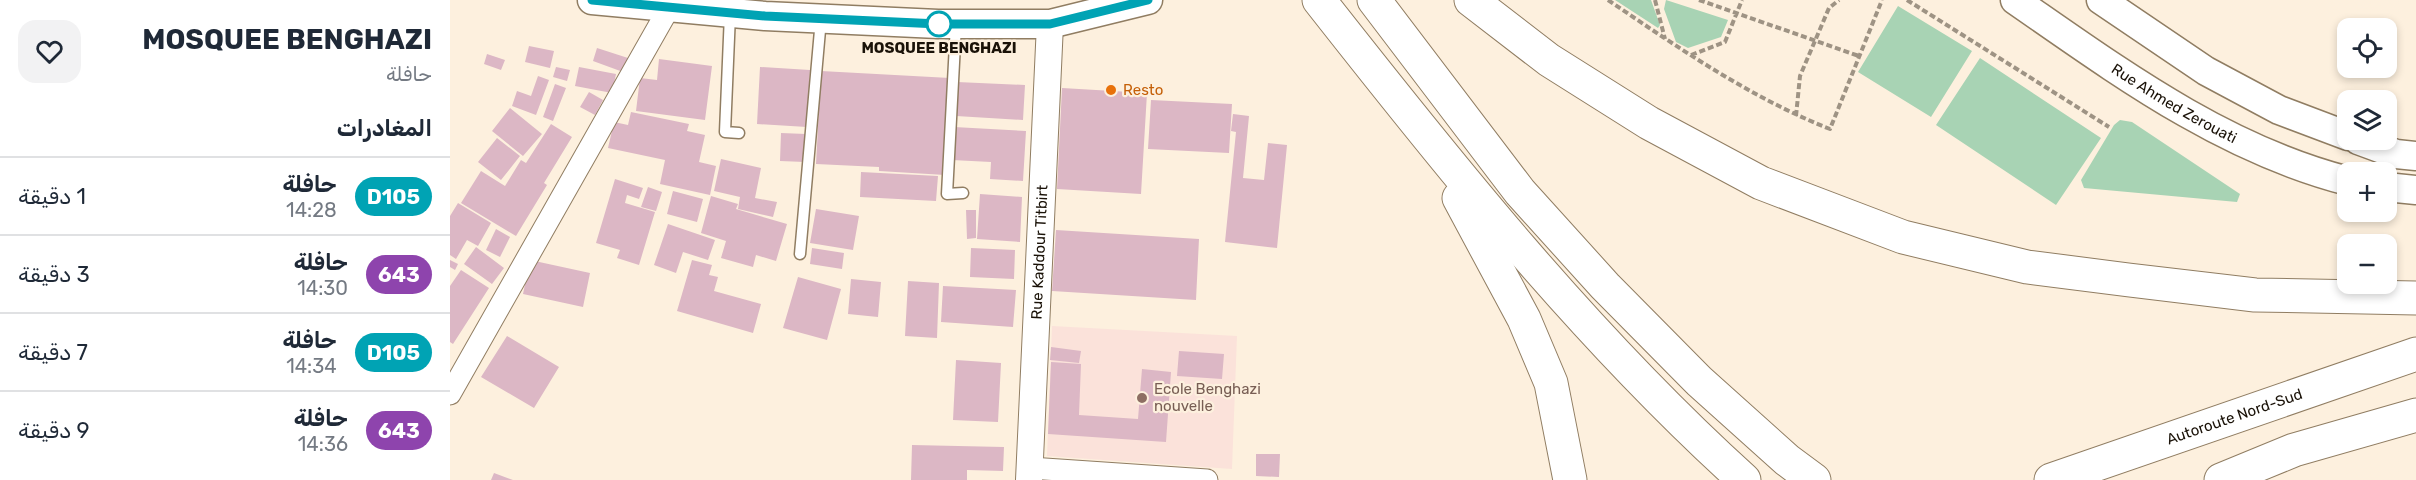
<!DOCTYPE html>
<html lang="ar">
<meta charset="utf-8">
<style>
:root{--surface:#fff;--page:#f2f2f3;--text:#1f2937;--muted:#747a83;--line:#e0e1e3}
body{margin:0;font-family:Rubik,"Noto Naskh Arabic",sans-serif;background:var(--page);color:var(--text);direction:rtl;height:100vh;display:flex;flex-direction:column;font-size:22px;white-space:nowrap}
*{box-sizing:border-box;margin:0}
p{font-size:20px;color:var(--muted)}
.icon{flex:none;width:33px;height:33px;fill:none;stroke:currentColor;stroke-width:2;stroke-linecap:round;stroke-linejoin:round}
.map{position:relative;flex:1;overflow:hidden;direction:ltr}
.drawer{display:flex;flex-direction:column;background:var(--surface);width:450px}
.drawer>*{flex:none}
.badge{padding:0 12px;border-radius:20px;font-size:21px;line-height:39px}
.controls{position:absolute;left:1887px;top:18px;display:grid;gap:12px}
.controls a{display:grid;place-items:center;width:60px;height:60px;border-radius:12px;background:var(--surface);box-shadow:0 3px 9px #0003;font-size:30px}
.map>.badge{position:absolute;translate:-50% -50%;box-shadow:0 0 0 3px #fff}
h2{padding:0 18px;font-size:22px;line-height:54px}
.round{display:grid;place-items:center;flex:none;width:63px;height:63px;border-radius:18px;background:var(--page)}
.headline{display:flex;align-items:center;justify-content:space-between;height:102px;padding:0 18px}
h1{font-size:28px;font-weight:700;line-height:45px}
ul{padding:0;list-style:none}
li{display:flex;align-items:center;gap:18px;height:78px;padding:0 18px;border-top:2px solid var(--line)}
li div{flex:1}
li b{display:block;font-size:22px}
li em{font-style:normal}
li .badge{min-width:66px;font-weight:700;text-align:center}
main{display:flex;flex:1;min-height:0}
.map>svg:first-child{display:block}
.education{fill:#fbe2da}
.green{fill:#a8d3b4}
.building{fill:#dcb7c5}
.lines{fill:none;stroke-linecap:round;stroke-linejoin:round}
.service-casing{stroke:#907d62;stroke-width:13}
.minor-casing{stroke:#907d62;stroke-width:23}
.tertiary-casing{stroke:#907d62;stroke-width:28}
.secondary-casing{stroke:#907d62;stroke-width:31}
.motorway-casing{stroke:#907d62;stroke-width:35}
.path{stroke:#9e9384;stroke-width:4;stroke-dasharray:6 3;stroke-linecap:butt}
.service{stroke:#fff;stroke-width:10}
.minor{stroke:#fff;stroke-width:21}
.tertiary{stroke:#fff;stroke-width:26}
.secondary{stroke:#fff;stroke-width:28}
.motorway{stroke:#fff;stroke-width:33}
.line-casing{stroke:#fff;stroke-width:14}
.line{stroke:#00a3b4;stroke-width:9}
.stop-dot{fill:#fff;stroke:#00a3b4;stroke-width:3}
.food-dot{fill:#e8710a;stroke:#fdf0de;stroke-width:2}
.education-dot{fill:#8d6e63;stroke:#fdf0de;stroke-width:2}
.labels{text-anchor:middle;stroke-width:4.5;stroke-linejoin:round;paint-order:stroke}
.stop-label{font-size:15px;font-weight:bold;fill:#1a1208;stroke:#fdf0de}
.food-label{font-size:15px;fill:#c56008;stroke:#fdf0de;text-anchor:start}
.street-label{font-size:15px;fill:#1a1208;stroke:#fdf0de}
.education-label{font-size:15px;fill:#785e54;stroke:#fdf0de;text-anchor:start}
</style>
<main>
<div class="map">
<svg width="1966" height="480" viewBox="0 0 1966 480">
<rect width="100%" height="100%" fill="#fdf0de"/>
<path class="education" d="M602,326L787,336L782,469L597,456Z"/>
<path class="green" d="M1165,0H1201L1210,25L1208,28Z
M1216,0L1278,20L1271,37L1238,48L1226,42L1214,9Z
M1448,6L1522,51L1481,117L1408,72Z
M1530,58L1651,138L1606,205L1486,125Z
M1670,120L1682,122L1790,194L1787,202L1634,188L1631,180L1664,125Z"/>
<path class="building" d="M79,46L104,51L100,68L75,62Z
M147,48L178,58L173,72L143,61Z
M37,54L55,60L51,70L34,64Z
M209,59L262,66L255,120L186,111L190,78L207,80Z
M106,67L120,70L117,81L103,77Z
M129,67L166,74L162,93L125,86Z
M310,67L360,70L357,127L307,124Z
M371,71L500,78L495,175L429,171V167L366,164Z
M88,76L99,80L86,115L62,106L67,91L81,96Z
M507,82L575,85L573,120L506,116Z
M105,84L116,88L103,121L93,117Z
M612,88L697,93L691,194L607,189Z
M139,92L153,100L145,115L130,107Z
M701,100L782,104L779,153L698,149Z
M60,108L92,134L73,156L42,131Z
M181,112L239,124L237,131L255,135L249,162L266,166L260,195L210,184L215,160L158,148L164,122L178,125Z
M783,114L799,116L793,178L814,180L818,143L837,145L827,248L775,242L786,132L781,131Z
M101,124L122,137L94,183L97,185L66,236L11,203L31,171L55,186L71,160L76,163Z
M504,127L576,131L573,181L540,179L541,162L502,160Z
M331,133L356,134L355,162L330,161Z
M47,138L70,156L51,180L28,162Z
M271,159L311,168L305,198L327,202L323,217L288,209L290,197L264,191Z
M411,172L488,176L486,201L410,197Z
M165,179L193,188L189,199L177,195L175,203L205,212L189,265L167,258L170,250L146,243Z
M198,187L212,192L206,211L191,207Z
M223,191L253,199L247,222L217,214Z
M530,194L572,197L570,242L527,239Z
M261,196L288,204L286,209L337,224L326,261L306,255L303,267L271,258L276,241L251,233Z
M8,203L41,223L28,246L17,240L6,259L0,255V216Z
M366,209L409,216L403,250L360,243Z
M516,210H526V238L517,239Z
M218,224L265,240L258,260L233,252L226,273L204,265Z
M46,229L60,237L50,257L36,250Z
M606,230L749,239L746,300L602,291Z
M26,247L54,268L42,284L14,264Z
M362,248L394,253L392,269L360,264Z
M521,248L565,250L564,279L520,277Z
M0,260L8,264L5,270L0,267Z
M80,260L140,273L133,307L73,294Z
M242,260L262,265L259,275L268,277L264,291L311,304L303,333L227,311Z
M11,270L39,288L3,344L0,342V286Z
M348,277L391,289L377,340L333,328Z
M401,279L431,282L428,317L398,314Z
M458,281L489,283L487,338L455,336Z
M493,286L566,290L563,327L491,322Z
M57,336L109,367L84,408L31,377Z
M601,347L631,351L629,363L600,360Z
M729,351L774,354L772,379L727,376Z
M506,360L551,363L548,422L503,420Z
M601,362L631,364L629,415L688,419L692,369L721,372L716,442L598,434Z
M462,445L554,447L553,471L517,470V480H461Z
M806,454H830L829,477L806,476Z
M44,473L63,480H41Z"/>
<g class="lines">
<g class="service-casing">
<path id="service" d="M280,14L275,132L289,133
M506,25L497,194L513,193
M350,254L371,19"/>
</g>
<g class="minor-casing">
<path id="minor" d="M0,394L219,8
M580,468L757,480"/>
</g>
<g class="tertiary-casing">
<g id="tertiary">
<path id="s1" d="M579,480L600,24"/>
</g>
</g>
<g class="secondary-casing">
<g id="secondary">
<path d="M142,0L315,16L488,24H600L698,0"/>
<path id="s2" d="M1565,0C1669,72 1773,149 1898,181"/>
<path d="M1651,0L1756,71L1829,110L1898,136"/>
<path d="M1908,140L1946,154L1966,156"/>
<path d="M1936,187L1966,190"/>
</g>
</g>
<g class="motorway-casing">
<g id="motorway">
<path d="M869,0C1001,168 1135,336 1294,480"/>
<path d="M924,0L1070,192L1155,286L1249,381L1337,460L1364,480"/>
<path d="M1021,0L1099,60L1199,123L1311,183L1453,237L1577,267L1679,280L1805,295L1966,298"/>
<path d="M1009,198L1074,319L1101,383L1120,480"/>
<path id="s3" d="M1601,480L1966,354"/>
<path d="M1771,480L1844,450L1966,415"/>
</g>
</g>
<path class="path" d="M1158,0C1229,48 1299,97 1380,129L1432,0
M1205,0L1215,39
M1249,0L1409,56
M1457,0L1659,127
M1241,55L1275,42L1292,0
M1346,116L1350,76L1379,8L1389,0"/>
<use href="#service" class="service"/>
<use href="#minor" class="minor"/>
<use href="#tertiary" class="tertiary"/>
<use href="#secondary" class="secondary"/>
<use href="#motorway" class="motorway"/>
</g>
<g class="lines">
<g class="line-casing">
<path id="line" d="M142,0L315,16L489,24H600L698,0"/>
</g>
<use href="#line" class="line"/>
</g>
<circle class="stop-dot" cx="489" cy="24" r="12"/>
<circle class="food-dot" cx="661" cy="90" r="6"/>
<circle class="education-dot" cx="692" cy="398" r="6"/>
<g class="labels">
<g class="stop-label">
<text x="489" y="53">MOSQUEE BENGHAZI</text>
</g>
<g class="food-label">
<text x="673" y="95">Resto</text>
</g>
<g class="street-label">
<text dy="5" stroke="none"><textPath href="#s2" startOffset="190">Rue Ahmed Zerouati</textPath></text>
<text dy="5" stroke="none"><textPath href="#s1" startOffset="228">Rue Kaddour Titbirt</textPath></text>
<text dy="5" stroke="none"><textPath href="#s3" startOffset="194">Autoroute Nord-Sud</textPath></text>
</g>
<g class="education-label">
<text x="704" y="394">Ecole Benghazi<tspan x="704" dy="17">nouvelle</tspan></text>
</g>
</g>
</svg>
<div class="controls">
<a><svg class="icon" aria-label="locate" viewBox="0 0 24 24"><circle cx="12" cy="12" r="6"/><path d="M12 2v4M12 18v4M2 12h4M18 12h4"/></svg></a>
<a><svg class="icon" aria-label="layers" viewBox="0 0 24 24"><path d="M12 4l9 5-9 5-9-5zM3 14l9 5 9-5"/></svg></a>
<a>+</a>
<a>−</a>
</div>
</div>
<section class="drawer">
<div class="headline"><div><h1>MOSQUEE BENGHAZI</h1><p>حافلة</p></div><a class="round"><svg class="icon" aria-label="heart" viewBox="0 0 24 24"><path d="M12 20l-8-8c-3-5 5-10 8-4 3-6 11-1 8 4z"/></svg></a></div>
<h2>المغادرات</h2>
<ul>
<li><span class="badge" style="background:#00a3b4;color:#fff">D105</span><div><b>حافلة</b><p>14:28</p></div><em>1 دقيقة</em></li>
<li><span class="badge" style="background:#8e44ad;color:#fff">643</span><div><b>حافلة</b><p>14:30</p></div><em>3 دقيقة</em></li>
<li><span class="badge" style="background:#00a3b4;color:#fff">D105</span><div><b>حافلة</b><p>14:34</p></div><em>7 دقيقة</em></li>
<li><span class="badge" style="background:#8e44ad;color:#fff">643</span><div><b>حافلة</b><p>14:36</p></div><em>9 دقيقة</em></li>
</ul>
</section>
</main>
